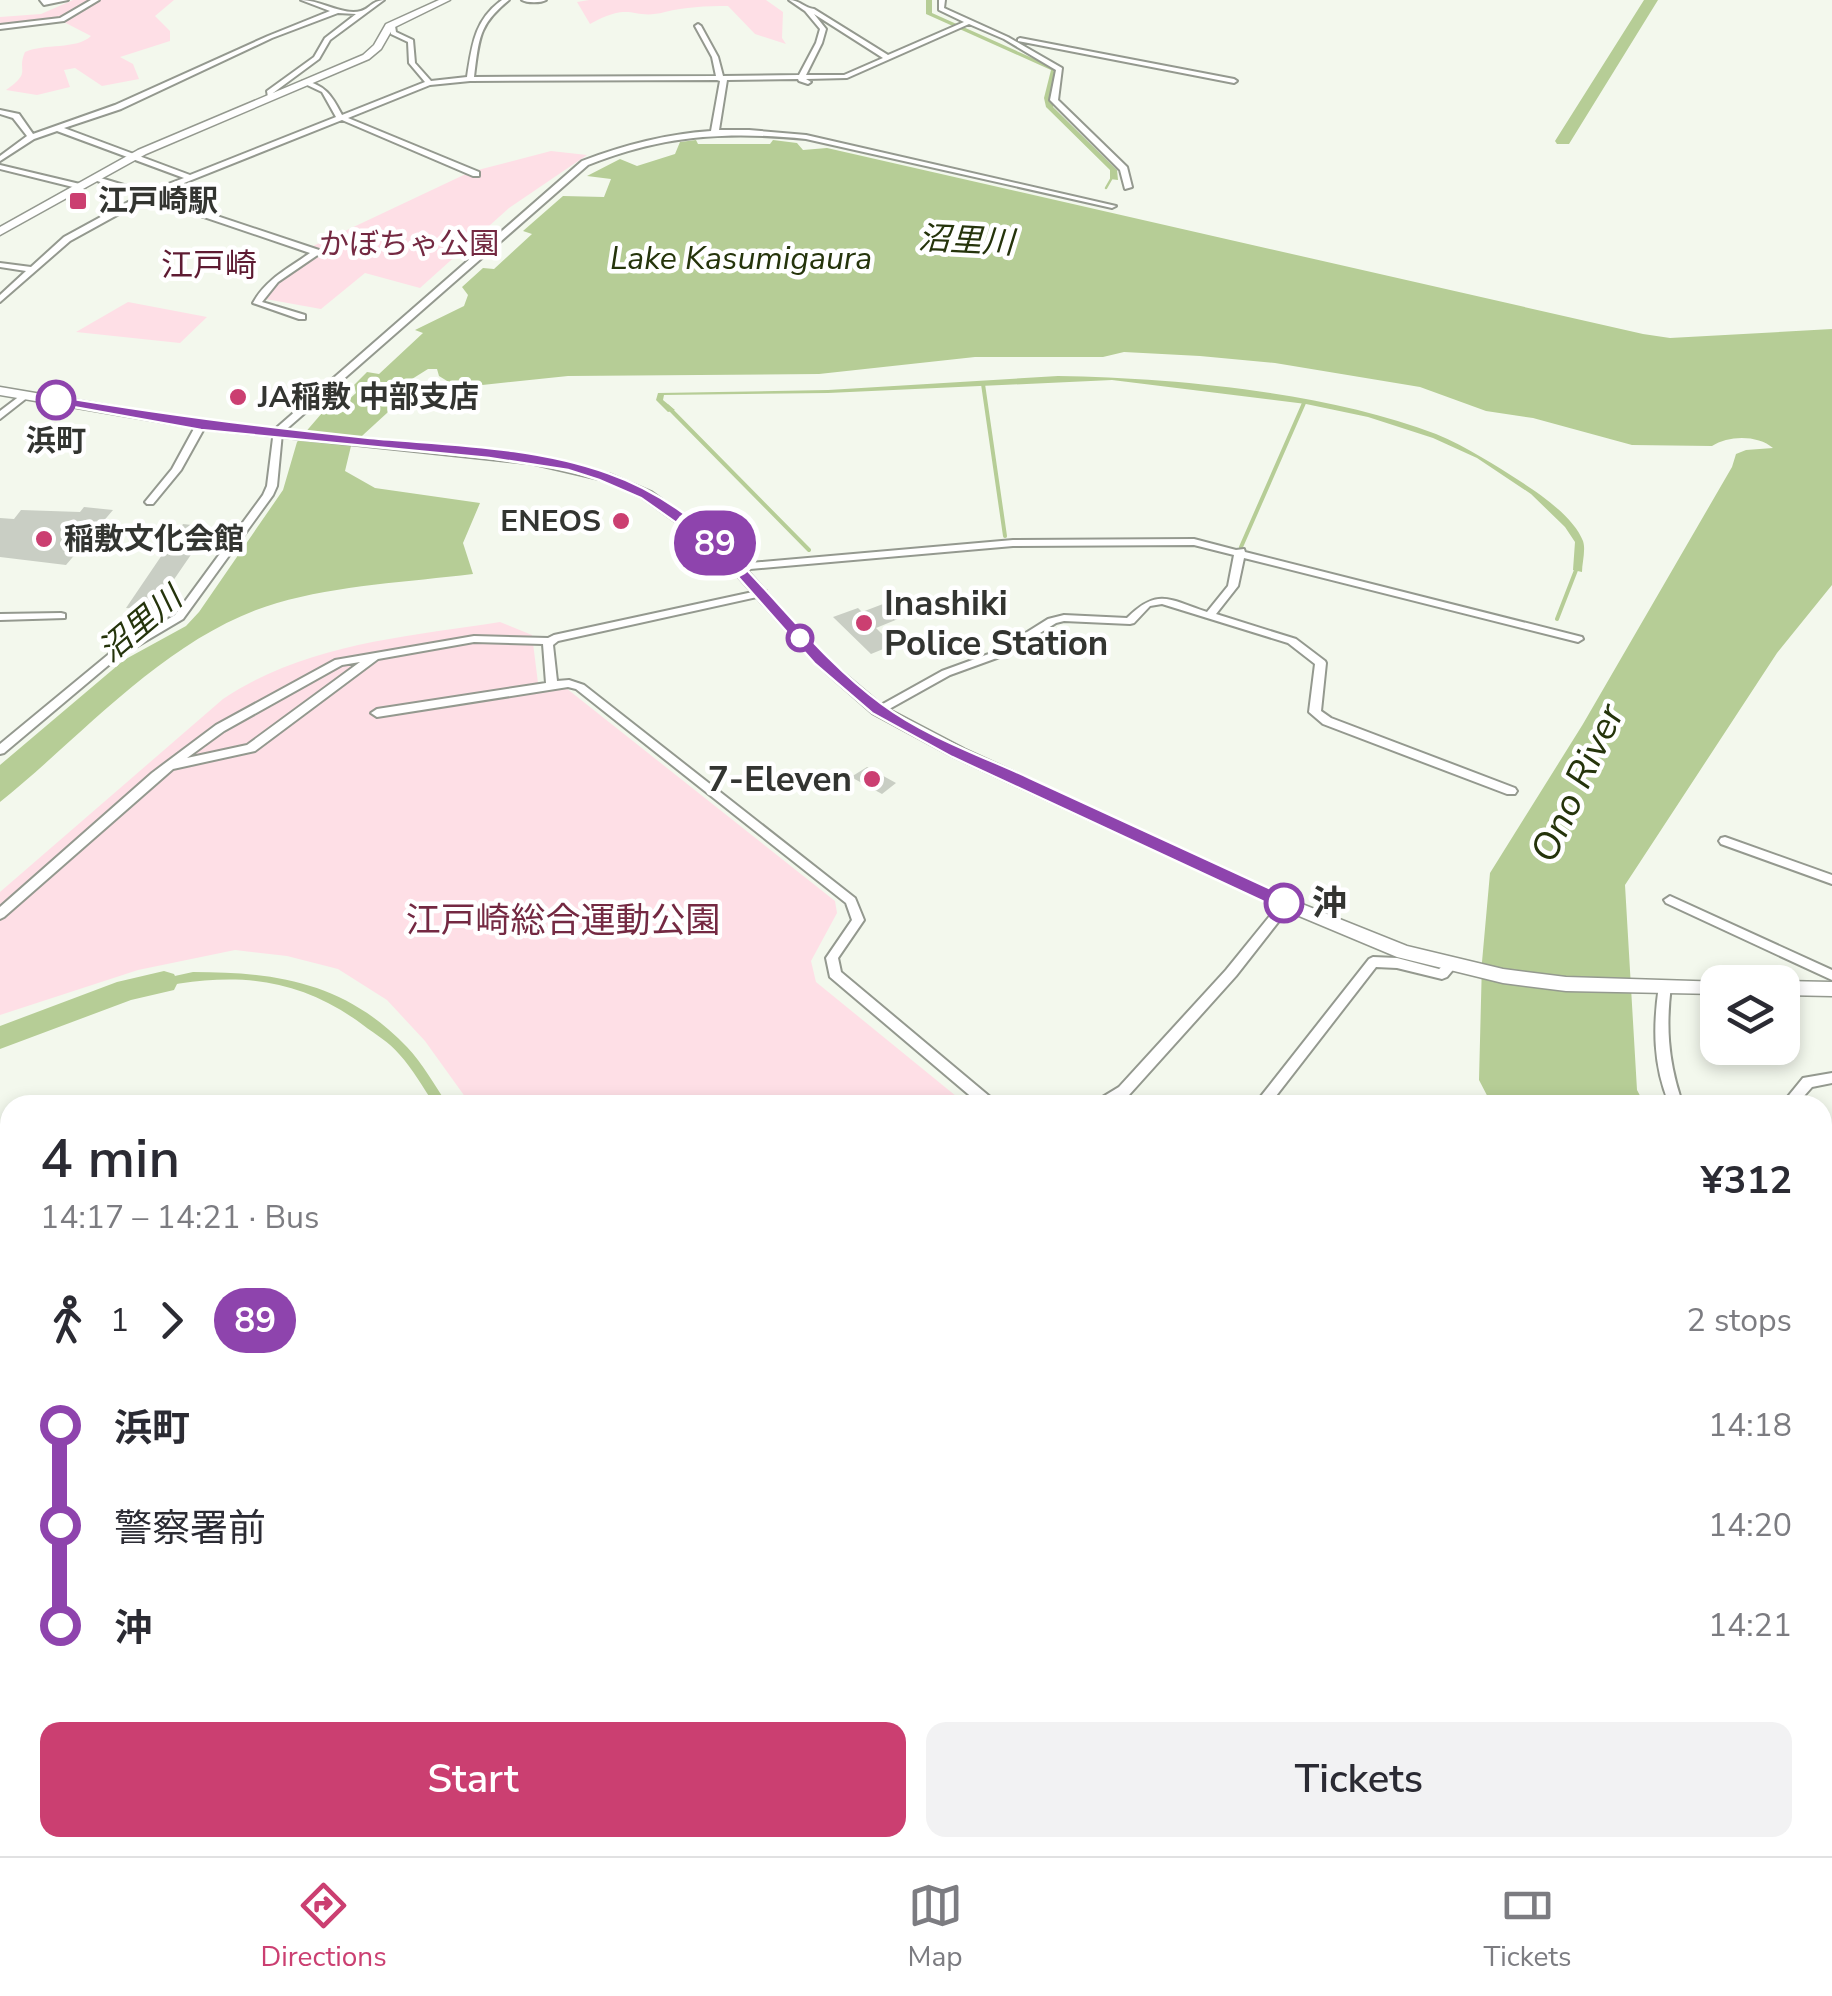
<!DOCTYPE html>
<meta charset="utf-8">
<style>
:root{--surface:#fff;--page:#f2f2f3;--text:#2b2b33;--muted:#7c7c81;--line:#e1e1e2;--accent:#cb3f71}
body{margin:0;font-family:"Nunito Sans","Noto Sans JP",sans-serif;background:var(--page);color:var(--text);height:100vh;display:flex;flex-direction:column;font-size:38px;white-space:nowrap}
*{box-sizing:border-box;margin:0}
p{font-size:32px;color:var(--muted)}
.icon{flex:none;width:55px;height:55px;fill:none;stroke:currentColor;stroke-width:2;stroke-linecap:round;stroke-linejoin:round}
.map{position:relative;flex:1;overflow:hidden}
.details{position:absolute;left:0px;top:1095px;width:1832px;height:762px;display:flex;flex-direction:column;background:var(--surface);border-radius:30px 30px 0 0;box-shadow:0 5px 15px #0003}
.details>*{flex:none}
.badge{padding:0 20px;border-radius:32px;font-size:35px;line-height:65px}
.controls{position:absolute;left:1700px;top:965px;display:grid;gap:20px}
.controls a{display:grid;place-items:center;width:100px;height:100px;border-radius:20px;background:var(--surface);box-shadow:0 5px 15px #0003;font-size:50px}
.map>.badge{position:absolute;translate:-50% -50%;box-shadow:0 0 0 5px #fff}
.legs{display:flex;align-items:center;gap:15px;height:110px;padding:0 40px;font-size:32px}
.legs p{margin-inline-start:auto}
.overview{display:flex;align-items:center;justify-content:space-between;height:170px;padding:0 40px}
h1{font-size:55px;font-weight:600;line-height:75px}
.primary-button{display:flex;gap:20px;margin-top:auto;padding:20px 40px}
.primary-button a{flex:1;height:115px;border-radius:20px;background:var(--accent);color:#fff;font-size:40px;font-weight:600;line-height:115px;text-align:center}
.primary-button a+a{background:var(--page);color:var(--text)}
ul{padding:0 40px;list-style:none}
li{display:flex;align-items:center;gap:35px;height:100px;font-size:38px}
li i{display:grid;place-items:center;width:15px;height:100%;margin:0 12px;background:currentColor}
li i::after{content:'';width:25px;height:25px;margin:-12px;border:8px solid;border-radius:50%;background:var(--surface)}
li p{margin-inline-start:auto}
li:first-child i{background:linear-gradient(#0000 50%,currentColor 0)}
li:last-child i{background:linear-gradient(currentColor 50%,#0000 0)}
.dock{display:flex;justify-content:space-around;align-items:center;height:140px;border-top:2px solid var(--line);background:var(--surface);font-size:28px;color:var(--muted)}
.dock a{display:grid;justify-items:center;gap:5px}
.dock .active{color:var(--accent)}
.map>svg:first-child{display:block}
.green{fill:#fedfe6}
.water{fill:#b6cd96}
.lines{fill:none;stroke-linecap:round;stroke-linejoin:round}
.stream-far1{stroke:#b6cd96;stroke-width:2.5}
.stream{stroke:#b6cd96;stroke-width:4}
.river{fill:#b6cd96;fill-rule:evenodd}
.building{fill:#c9cec4}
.street-casing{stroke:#94998f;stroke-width:4}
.secondary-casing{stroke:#94998f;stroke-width:3}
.street{fill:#fff;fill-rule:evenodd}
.secondary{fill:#fff;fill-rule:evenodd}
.line-1{fill:#8e44ad;stroke:#fff;stroke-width:2.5}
.poi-dot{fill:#cb3f71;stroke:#fff;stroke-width:4}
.stop-1-dot{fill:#fff;stroke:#8e44ad;stroke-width:5}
.labels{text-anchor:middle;stroke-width:9;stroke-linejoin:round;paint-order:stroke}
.far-poi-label{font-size:30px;font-weight:bold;fill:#333531;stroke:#fff;text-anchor:start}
.far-park-label{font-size:30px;fill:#742942;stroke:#fff}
.far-stop-label{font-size:30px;font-weight:bold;fill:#333531;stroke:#fff}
.far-water-label{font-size:32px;font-style:italic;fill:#25340b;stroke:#fff}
.far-quarter-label{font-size:32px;fill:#5e1b32;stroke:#fff}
.poi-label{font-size:35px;font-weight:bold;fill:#333531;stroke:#fff;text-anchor:start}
.stop-label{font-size:35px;font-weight:bold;fill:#333531;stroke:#fff;text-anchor:start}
.park-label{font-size:35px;fill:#742942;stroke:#fff}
.water-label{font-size:38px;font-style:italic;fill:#25340b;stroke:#fff}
</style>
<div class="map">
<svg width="1832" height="1856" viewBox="0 0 1832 1856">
<rect width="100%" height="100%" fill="#f3f8ed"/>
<path class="green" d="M73,0H174L155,16L170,31V41L120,57L133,64L139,79L102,86L75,68L64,70L70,87L37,95L6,90C33,71 16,72 25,52C45,43 76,50 91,36L58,19L0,27V17L41,14Z
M589,0H766L783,12L782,38L786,44L755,34L728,6C705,6 685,7 665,12C631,21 633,0 590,24L577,2Z
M551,151L587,155L509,208L420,288L365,273L321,309L260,298L294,267L323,254L309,248L470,172Z
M128,302L207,317L180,343L76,332Z
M500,622L532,635L539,691L566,688L835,901L837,913L811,961L816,982L967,1105H471L425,1041L387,1000L338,969L287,956L235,950L138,970L0,1015V892L223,699C305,644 404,637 500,622Z"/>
<path class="water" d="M926,0H932V13L1057,69L1053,107L1117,170L1118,180L1110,179V170L1046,107L1044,98L1051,70L926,14Z
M696,140L698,144H770L773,140L797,143L803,150L827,148L1643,334L1670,338L1832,329V585L1777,653L1625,885L1637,1090L1645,1105H1492L1479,1080L1482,962L1490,873L1583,724L1732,467L1736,454L1746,450L1773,448C1758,435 1729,435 1712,446L1632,445L1533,418L1486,411L1420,387L1275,363L1200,356L1124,352L1103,357H975L819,374L568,376L473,386L452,384L439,376L437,369H428L412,379L387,413L351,446L345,471L375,488L480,503L463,543L473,574C408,582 339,585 277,603C168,635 85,734 0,802V765L124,660L186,626L199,612L283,490L297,442L322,413L337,410L356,393L354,385L367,372L379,374L423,333L415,330L464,306L468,295L462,287L483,268L494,269L532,234L523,231L563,196L604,197L611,179L587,176L620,159L637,166L675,154L680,142Z
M1058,376C1175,378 1327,392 1436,434C1467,447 1495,465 1523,483C1543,496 1574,518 1583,541C1586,550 1582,563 1582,572L1573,570L1575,542L1565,527L1531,494L1477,458L1433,438L1368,417L1306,404L1112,380L828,393L664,395L663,400L675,410L668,412L656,400L658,393L828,390Z
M193,972C277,972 346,983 407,1047C423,1064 435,1086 448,1105H435C423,1088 413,1069 399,1054C390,1043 375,1034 363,1025C287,968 215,973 127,994L129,986Z
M1823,1416L1832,1433V1804L1822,1778Z"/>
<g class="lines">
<path class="stream-far1" d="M1106,188L1114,174"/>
<path class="stream" d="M983,384L1005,536
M667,406L809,550
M1241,547L1304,403
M1557,619L1578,565"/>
<path class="river" d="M1644,0H1658L1569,144H1557L1555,141Z
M164,971L174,974L178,982L174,990L131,1000L0,1049V1026L117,982Z"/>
</g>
<path class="building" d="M84,507L113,510L66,565L0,557V518L14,519L21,510L80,512Z
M183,524L210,527L153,610L126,608Z
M904,596L920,610L876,628L893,645L871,654L833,617L858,608L862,612Z
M867,767L896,783L882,794L851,777Z"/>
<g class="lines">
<g class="street-casing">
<path id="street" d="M40,0H68L44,5Z
M91,0H99L64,21L0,29V25L60,18Z
M301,0C320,0 343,16 361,11C371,8 371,1 384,0L330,40L319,59L273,93L272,97H268L267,91L314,57L325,38L356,14L338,13L272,38L121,109L64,128L190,175L336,117L322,92L303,83V81C325,84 332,96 342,115L425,82L409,63L408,42L391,34L390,28L386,26L389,24L395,26L396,32L413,40L415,63L431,81L467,77C472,46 474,20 502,0H509C478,25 479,39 474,77L716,76L712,57L695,26L698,24L701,26L718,57L723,76L799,75L816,43L820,29L805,11L789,0C799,0 805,8 814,9L888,55L964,22L939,10V0H945L944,8L1008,37L1062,68L1058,100L1127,167L1132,187L1125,189L1120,170L1050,100L1056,70L1004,39L969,24L847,78L806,79L811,82L808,84L799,81L798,79L727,80L719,130H749L806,135L1116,206L1112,208L806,139C727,131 662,135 588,165L282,433L277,486L273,495L183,619L117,658L4,753L0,754V744L109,654L175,615L263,495L267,486L274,430L582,161C624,145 666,134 711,131L720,81L717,80L470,81L430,85L348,118L479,172V176H473L342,120L154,195L319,250V254L278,282L262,302L305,315V319H299L253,303C266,279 289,268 310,253L148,198L70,241L0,302V295L26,271L0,267V263L31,267L64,237L141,195L94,180V176L147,192L184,178L57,131L34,139L0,161V156L27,136L13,118L0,114V110L19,114L33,134L115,105L268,36L330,11ZM814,14L883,58L844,75H806L822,43L826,29Z
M522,0H546C541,3 527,3 522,0Z
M1020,38L1234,79L1237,81L1234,83L1018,41V39Z
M0,165L84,185L85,187L81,189L0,169Z
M25,392L30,395L28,397L0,419V411Z
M201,422L206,425L181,470L153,504H147L145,502L172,469L196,425Z
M1194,539L1236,550L1244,549L1245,552L1582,637L1583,639L1578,642L1244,558L1238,586L1216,614L1296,639L1325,661L1326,663L1321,711L1331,718L1515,788L1517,791L1515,794H1507L1323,724L1309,712L1315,664L1288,643L1162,604L1150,606L1134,623L1130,624L1064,621L1056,623L1005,655L950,675L882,713H874L872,710L942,671L997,651L1048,619L1064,615L1127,618C1158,587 1170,600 1207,612L1228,586L1234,555L1194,545L1013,546L739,570L734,567L739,564L1013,540Z
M762,590L766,591V595L558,641L553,645L557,681L569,680L584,685L855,898L864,920L838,958L841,972L995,1101L997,1105H981L830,977L826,958L852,920L846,903L576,689L568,687L377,717L371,713L377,709L546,683L543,644L474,642L378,659L255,751L173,769L4,917L0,919V907L152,773L216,725L335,660L474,636L548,638L554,635ZM360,662L247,745L187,758L224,731L342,665Z
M61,613L65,614V618L0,620V614Z
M1725,837L1832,875V884L1721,844L1719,841L1721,838Z
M1670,896L1832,970V980L1666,903L1664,900Z
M1286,900L1292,904L1290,907L1236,976L1129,1095L1112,1105H1094L1096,1101L1119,1087L1226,970L1282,901Z
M1373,957L1397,958L1439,969L1451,960L1456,962L1457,965L1447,977L1442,979L1397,968L1376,967L1269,1105H1254L1369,959Z
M1665,981L1670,983L1671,986C1666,1025 1668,1058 1680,1096L1690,1101L1692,1105H1673L1669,1103C1653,1065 1653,1026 1659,986L1660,983Z
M1832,1073V1083L1812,1087L1796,1105H1781L1803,1078Z
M1822,1179L1832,1183V1196L1822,1192Z"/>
</g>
<g class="secondary-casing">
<path id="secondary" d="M439,0H450L393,28L381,49L369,59L146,154L0,235V227L138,150L363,55L374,45L386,24Z
M0,387L201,421L532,456L610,474L652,492L723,543L826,658L883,706L965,749L1292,900L1407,946L1503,969L1566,977L1725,982H1718V994L1566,991L1503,983L1397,957L1280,908L953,757L873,714L816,664L713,549L642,498L601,480L532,464L201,429L0,395Z
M1782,981L1832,982V996L1782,995V982H1778Z"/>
</g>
<use href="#street" class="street"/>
<use href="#secondary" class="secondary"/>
</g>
<path class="line-1" d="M56,396C161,414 264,427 370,438C448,445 533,446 608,473C732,516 782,631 882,704C925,736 982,756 1030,778C1117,818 1204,858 1291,898L1294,903L1291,908H1277L952,757L872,713L815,664L713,549L641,498L599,480L568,470L489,458L201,430L51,403V398Z"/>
<g class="poi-dot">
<rect x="68" y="191" width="20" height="20" rx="5"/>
<circle cx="238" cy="397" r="10"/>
<circle cx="621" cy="521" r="10"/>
<circle cx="44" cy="539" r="10"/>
<circle cx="864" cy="623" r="10"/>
<circle cx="872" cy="779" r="10"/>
</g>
<g class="stop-1-dot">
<circle cx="56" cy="400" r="18"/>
<circle cx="800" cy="638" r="12"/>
<circle cx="1284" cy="903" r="18"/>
</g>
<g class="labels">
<g class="far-poi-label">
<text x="98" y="211">江戸崎駅</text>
<text x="258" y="407">JA稲敷 中部支店</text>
<text x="601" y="531" text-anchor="end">ENEOS</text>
<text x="64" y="549">稲敷文化会館</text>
</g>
<g class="far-park-label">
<text x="409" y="254">かぼちゃ公園</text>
</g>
<g class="far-stop-label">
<text x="56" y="451">浜町</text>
</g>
<g class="far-water-label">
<text transform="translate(966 240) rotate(3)" y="11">沼里川</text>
<text x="741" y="269">Lake Kasumigaura</text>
<text transform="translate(140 624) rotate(-40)" y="11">沼里川</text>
</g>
<g class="far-quarter-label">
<text x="209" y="276">江戸崎</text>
</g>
<g class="poi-label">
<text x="884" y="615">Inashiki<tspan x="884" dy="40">Police Station</tspan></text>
<text x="852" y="791" text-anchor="end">7-Eleven</text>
</g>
<g class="stop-label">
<text x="1312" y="915">沖</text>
</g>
<g class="park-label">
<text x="563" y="932">江戸崎総合運動公園</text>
</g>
<g class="water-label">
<text transform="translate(1577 783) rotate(-65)" y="13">Ono River</text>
</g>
</g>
</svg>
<div class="controls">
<a><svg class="icon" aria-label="layers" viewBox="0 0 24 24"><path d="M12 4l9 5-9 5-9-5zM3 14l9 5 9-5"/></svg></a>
</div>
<b class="badge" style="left:715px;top:543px;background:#8e44ad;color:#fff">89</b>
<section class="details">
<div class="overview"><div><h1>4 min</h1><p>14:17 – 14:21 · Bus</p></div><b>¥312</b></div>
<div class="legs"><svg class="icon" aria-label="walk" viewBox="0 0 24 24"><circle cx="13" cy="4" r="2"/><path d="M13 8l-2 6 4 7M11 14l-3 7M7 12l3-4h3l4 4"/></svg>1<svg class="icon" aria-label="forward" viewBox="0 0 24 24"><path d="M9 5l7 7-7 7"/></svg><b class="badge" style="background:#8e44ad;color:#fff">89</b><p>2 stops</p></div>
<ul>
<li><i style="color:#8e44ad"></i><b>浜町</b><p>14:18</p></li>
<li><i style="color:#8e44ad"></i><span>警察署前</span><p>14:20</p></li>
<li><i style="color:#8e44ad"></i><b>沖</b><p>14:21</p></li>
</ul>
<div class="primary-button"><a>Start</a><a>Tickets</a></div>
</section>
</div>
<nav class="dock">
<a class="active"><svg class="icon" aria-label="directions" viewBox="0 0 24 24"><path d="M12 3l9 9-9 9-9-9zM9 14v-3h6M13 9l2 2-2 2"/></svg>Directions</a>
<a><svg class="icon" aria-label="map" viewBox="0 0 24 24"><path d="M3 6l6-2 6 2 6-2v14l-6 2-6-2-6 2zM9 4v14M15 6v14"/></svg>Map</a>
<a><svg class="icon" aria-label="tickets" viewBox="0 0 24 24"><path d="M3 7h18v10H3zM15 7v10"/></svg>Tickets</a>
</nav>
